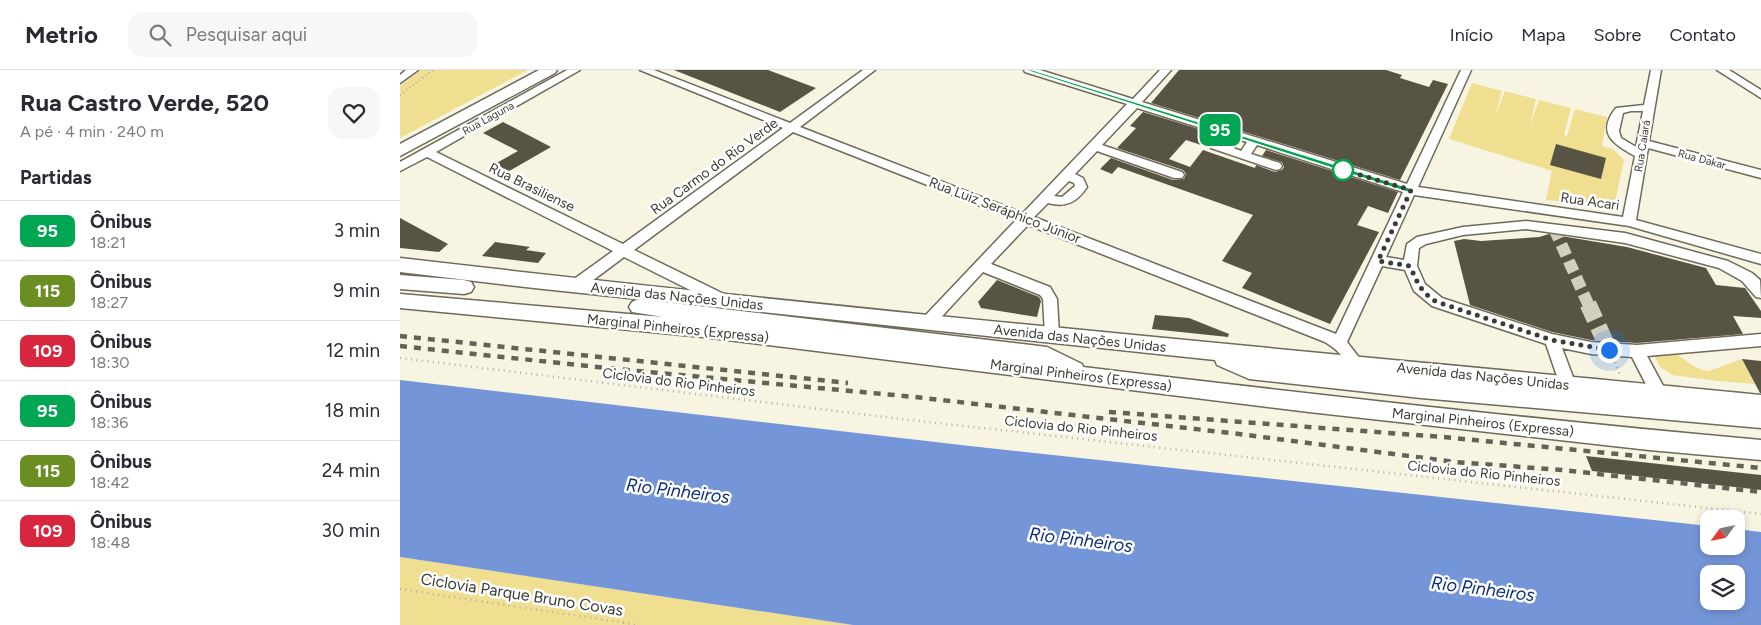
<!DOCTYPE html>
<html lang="pt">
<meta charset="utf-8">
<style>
:root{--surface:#fff;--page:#f7f7f7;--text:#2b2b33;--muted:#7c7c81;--line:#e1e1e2}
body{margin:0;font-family:Figtree,sans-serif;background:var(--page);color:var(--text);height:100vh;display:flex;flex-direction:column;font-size:19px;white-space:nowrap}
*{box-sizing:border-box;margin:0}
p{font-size:16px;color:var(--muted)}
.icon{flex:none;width:28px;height:28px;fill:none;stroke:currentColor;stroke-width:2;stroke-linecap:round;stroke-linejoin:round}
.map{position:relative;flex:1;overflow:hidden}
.details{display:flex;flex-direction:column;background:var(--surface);width:400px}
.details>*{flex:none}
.badge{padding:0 10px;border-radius:8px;font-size:18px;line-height:32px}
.needle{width:32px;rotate:237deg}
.fabs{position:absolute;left:1300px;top:440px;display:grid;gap:10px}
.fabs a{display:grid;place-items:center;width:45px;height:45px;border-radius:10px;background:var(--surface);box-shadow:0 2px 8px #0003;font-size:25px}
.you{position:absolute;width:25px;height:25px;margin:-12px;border:4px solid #fff;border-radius:50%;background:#1a73e8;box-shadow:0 0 0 8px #1a73e833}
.map>.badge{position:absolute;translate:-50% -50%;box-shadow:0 0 0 2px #fff}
h2{padding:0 20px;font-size:19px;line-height:45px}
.round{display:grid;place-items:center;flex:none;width:52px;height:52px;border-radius:15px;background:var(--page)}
.headline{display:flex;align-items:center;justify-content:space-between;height:85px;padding:0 20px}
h1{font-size:24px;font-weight:700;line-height:38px}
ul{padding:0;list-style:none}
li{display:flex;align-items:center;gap:15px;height:60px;padding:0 20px;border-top:1px solid var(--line)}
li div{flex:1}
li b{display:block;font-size:19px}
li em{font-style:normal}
li .badge{min-width:55px;font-weight:700;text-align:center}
header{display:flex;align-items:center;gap:30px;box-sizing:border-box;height:70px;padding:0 25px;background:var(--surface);border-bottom:1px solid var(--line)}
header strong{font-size:24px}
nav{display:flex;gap:28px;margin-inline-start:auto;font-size:18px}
.search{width:350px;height:45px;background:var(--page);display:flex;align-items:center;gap:12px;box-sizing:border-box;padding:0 18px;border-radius:15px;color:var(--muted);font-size:19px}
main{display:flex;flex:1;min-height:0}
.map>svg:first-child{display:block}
.green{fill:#f0df91}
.water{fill:#7496d8;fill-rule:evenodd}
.building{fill:#575444}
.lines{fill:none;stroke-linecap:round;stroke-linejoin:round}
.minor-tunnel-far1{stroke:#d3cfbf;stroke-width:12;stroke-dasharray:12 6;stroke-linecap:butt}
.minor-tunnel{stroke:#d3cfbf;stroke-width:17;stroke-dasharray:17 8;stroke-linecap:butt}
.minor-casing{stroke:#6e6b5b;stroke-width:3}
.highway-casing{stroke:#6e6b5b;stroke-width:3}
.path-far1{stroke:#b2aea1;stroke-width:2;stroke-dasharray:1 3;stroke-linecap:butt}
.path{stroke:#b2aea1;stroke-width:2.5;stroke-dasharray:1 4.5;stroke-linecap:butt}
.minor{fill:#fff;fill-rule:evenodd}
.highway{fill:#fff;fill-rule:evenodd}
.rail{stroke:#646258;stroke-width:4.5;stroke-dasharray:7 7;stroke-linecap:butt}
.line{fill:#00a651;stroke:#fff}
.walk{stroke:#3d3b34;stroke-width:5;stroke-dasharray:0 9}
.stop-dot{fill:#fff;stroke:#00a651;stroke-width:2.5}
.labels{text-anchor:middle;stroke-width:5;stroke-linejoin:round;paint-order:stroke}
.far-street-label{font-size:11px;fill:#3d3b34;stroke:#fff}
.street-label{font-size:14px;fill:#3d3b34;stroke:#fff}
.near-street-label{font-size:16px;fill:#3d3b34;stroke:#fff}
.near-water-label{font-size:18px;font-style:italic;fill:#0f307d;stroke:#fff}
</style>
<header>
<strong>Metrio</strong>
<div class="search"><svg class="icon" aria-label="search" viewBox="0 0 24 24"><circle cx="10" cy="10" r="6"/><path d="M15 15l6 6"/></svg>Pesquisar aqui</div>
<nav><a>Início</a><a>Mapa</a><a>Sobre</a><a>Contato</a></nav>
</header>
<main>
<section class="details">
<div class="headline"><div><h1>Rua Castro Verde, 520</h1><p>A pé · 4 min · 240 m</p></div><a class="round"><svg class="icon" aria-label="heart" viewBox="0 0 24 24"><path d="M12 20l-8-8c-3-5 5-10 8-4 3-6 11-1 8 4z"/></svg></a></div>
<h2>Partidas</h2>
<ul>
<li><span class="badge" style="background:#00a651;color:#fff">95</span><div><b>Ônibus</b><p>18:21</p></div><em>3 min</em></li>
<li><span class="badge" style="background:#6b8e23;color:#fff">115</span><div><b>Ônibus</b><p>18:27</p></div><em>9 min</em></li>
<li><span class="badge" style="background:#d7263d;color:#fff">109</span><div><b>Ônibus</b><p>18:30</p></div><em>12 min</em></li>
<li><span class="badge" style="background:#00a651;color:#fff">95</span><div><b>Ônibus</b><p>18:36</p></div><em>18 min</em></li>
<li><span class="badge" style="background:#6b8e23;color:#fff">115</span><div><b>Ônibus</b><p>18:42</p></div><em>24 min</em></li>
<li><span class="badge" style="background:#d7263d;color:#fff">109</span><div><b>Ônibus</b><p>18:48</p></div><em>30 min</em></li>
</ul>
</section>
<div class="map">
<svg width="1361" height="555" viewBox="0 0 1361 555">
<rect width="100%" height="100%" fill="#f8f4e2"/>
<path class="green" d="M21,0H128L0,68V16Z
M1072,13L1102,21L1095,46L1105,21L1136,29L1130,56L1139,30L1171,38L1164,65L1167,66L1175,39L1207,47L1202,76L1213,79L1224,90L1214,137L1146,130L1152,101L1049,69Z
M1271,282C1285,287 1293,300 1309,301L1342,289L1355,314L1318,311L1272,305L1259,296L1255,287L1256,285Z
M0,487L453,555H0Z"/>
<path class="water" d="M0,310L570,376L1309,456V476H1336V459L1361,462V555H453L0,487ZM1309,504H1336V531H1309Z"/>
<path class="building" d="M274,0H368L416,18L380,42Z
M779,0H986L1002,5L1000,8L1029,17L1033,10L1048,14L1000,110L751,33Z
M743,42L812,63L804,76L786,70L769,89L790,97L803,80L855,98L856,95L875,102L882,100L884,97L882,92L862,86L866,80L998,122L988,143L968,136L957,155L979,162L930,254L842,218L852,203L822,191L853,145L718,97L712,104L700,99L711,88L773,110L784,109L786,104L783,100L717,78L736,58L730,56Z
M103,52L151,77L106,103L93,95L118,81L83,63Z
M1156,74L1206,88L1201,109L1150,95Z
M0,148L48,174L39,182L0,178Z
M1149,164L1227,177L1306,198L1316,215L1345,218L1361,241V248L1333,246L1343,264L1237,273L1191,270L1152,262L1070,235L1054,171L1064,169L1081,171L1139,167Z
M95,172L130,177L126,180L146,183L138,193L82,186Z
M597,210L639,227L641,231L637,247L581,238L578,232Z
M755,245L789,248L829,264L828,267L752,259Z
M1342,289L1361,291V323H1360Z
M1186,386L1361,405V420L1192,401Z"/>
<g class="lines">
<path class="minor-tunnel-far1" d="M1154,158L1189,236"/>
<path class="minor-tunnel" d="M1188,234L1209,280"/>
<g class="minor-casing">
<path id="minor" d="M6,0H18L0,13V5Z
M167,0H180L36,82L223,174L383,58L240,0H254L390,53L463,0H475L400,57L623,143L727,34L625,2L624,0H640L733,29L760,0H771L742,32L1007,114L1061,0H1071L1018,117L1223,147L1235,86C1213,74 1196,63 1216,38L1244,35L1251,0H1261L1249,71L1361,100V108L1248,78L1236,150L1361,184V194L1229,156L1014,125L986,187L1004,190L1007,174L1017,167L1063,157L1126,151L1225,163L1328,191L1352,203L1360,210L1361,228L1356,227L1342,211L1319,198L1225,173L1126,159L1063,165L1026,174L1019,178L1017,196L1025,214L1042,228L1152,264L1191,272L1237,275L1361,264V276L1247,286L1267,323L1265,328L1259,329L1253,328L1232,287L1191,284L1162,278L1176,315L1174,319L1168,321L1162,319L1160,315L1146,274L1032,236L1014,221L1005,200L982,196L947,272L964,294L961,298C949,302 947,290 939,283C935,278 929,275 925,272L628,155L591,194L650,217L657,229L659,265L657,269L652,271L647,269L645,265L643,229L640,225L583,202L533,256L528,258L523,256L521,252L523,248L616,150L393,62L234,180L330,227L332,231L330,235L325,236L320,235L224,187L180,220H170L168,216L170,212L213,181L27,87L0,101V92ZM737,38L814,62L809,75L811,78L876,100L880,99L882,96L880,93L851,84L857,75L1003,122L936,264L634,147L648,133C666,138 677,132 687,117L683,108L675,104L697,81L774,108H782L784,105L782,102L702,75ZM1231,41H1243L1236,77L1221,68L1219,61L1223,43ZM824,65L847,72L841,81L821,73ZM669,111L674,113L675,116L662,127L654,126Z
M1317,0H1329L1361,20V28Z"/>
</g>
<g class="highway-casing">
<path id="highway" d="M139,0H157L155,3L0,86V74Z
M0,188C453,241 907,281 1361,325V358L1021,328L849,309L817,295L815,290L134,218L0,202Z
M0,205L64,210L71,212L74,217L71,222L64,224L0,219Z
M0,224L263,247L232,242L229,237L232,232L239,229L647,277L682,294L683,297C909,324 1135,350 1361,370V390L1249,380L909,342L303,267L0,238Z"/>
</g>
<path class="path-far1" d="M0,25L33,0"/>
<path class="path" d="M0,288L510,350L1361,444
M1215,292L1220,305
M0,519L239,555"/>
<use href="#minor" class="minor"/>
<use href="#highway" class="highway"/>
<path class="rail" d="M0,266L448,313
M0,276L206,298L515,327L839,364L1055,392L1162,400L1361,422
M709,342L1043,367L1361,398"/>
</g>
<path class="line" d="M626,0H632L1015,120L1008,122Z"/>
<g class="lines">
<path class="walk" d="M943,100L1011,120L978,191L1010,196C1017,212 1021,223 1037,232L1152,270L1209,280"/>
</g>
<circle class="stop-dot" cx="943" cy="100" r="10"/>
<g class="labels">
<g class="far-street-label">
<text transform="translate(88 48) rotate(-29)" y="4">Rua Laguna</text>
<text transform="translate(1242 76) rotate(-81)" y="4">Rua Caiará</text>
<text transform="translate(1302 89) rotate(15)" y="4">Rua Dakar</text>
</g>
<g class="street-label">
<text transform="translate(314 96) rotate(-36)" y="5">Rua Carmo do Rio Verde</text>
<text transform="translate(132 117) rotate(26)" y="5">Rua Brasiliense</text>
<text transform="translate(1190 131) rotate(8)" y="5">Rua Acari</text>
<text transform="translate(605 140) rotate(21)" y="5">Rua Luiz Seráphico Júnior</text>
<text transform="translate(277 226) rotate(6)" y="5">Avenida das Nações Unidas</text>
<text transform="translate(278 258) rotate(6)" y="5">Marginal Pinheiros (Expressa)</text>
<text transform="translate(680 268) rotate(6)" y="5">Avenida das Nações Unidas</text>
<text transform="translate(681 305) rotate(7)" y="5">Marginal Pinheiros (Expressa)</text>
<text transform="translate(1083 306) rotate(6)" y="5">Avenida das Nações Unidas</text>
<text transform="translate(279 312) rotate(7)" y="5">Ciclovia do Rio Pinheiros</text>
<text transform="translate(1083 352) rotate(6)" y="5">Marginal Pinheiros (Expressa)</text>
<text transform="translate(681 358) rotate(6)" y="5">Ciclovia do Rio Pinheiros</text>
<text transform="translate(1084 403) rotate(6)" y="5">Ciclovia do Rio Pinheiros</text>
</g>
<g class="near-street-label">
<text transform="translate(122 524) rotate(9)" y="6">Ciclovia Parque Bruno Covas</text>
</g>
<g class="near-water-label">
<text transform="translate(278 421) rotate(7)" y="6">Rio Pinheiros</text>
<text transform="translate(681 470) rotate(7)" y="6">Rio Pinheiros</text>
<text transform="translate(1083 519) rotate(7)" y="6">Rio Pinheiros</text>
</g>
</g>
</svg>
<div class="fabs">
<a><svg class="needle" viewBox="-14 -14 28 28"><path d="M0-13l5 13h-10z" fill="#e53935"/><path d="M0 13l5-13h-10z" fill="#7c7c81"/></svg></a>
<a><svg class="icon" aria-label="layers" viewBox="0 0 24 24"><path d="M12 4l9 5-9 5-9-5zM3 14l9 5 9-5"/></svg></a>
</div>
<div class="you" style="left:1209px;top:280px"></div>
<b class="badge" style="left:820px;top:60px;background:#00a651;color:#fff">95</b>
</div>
</main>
